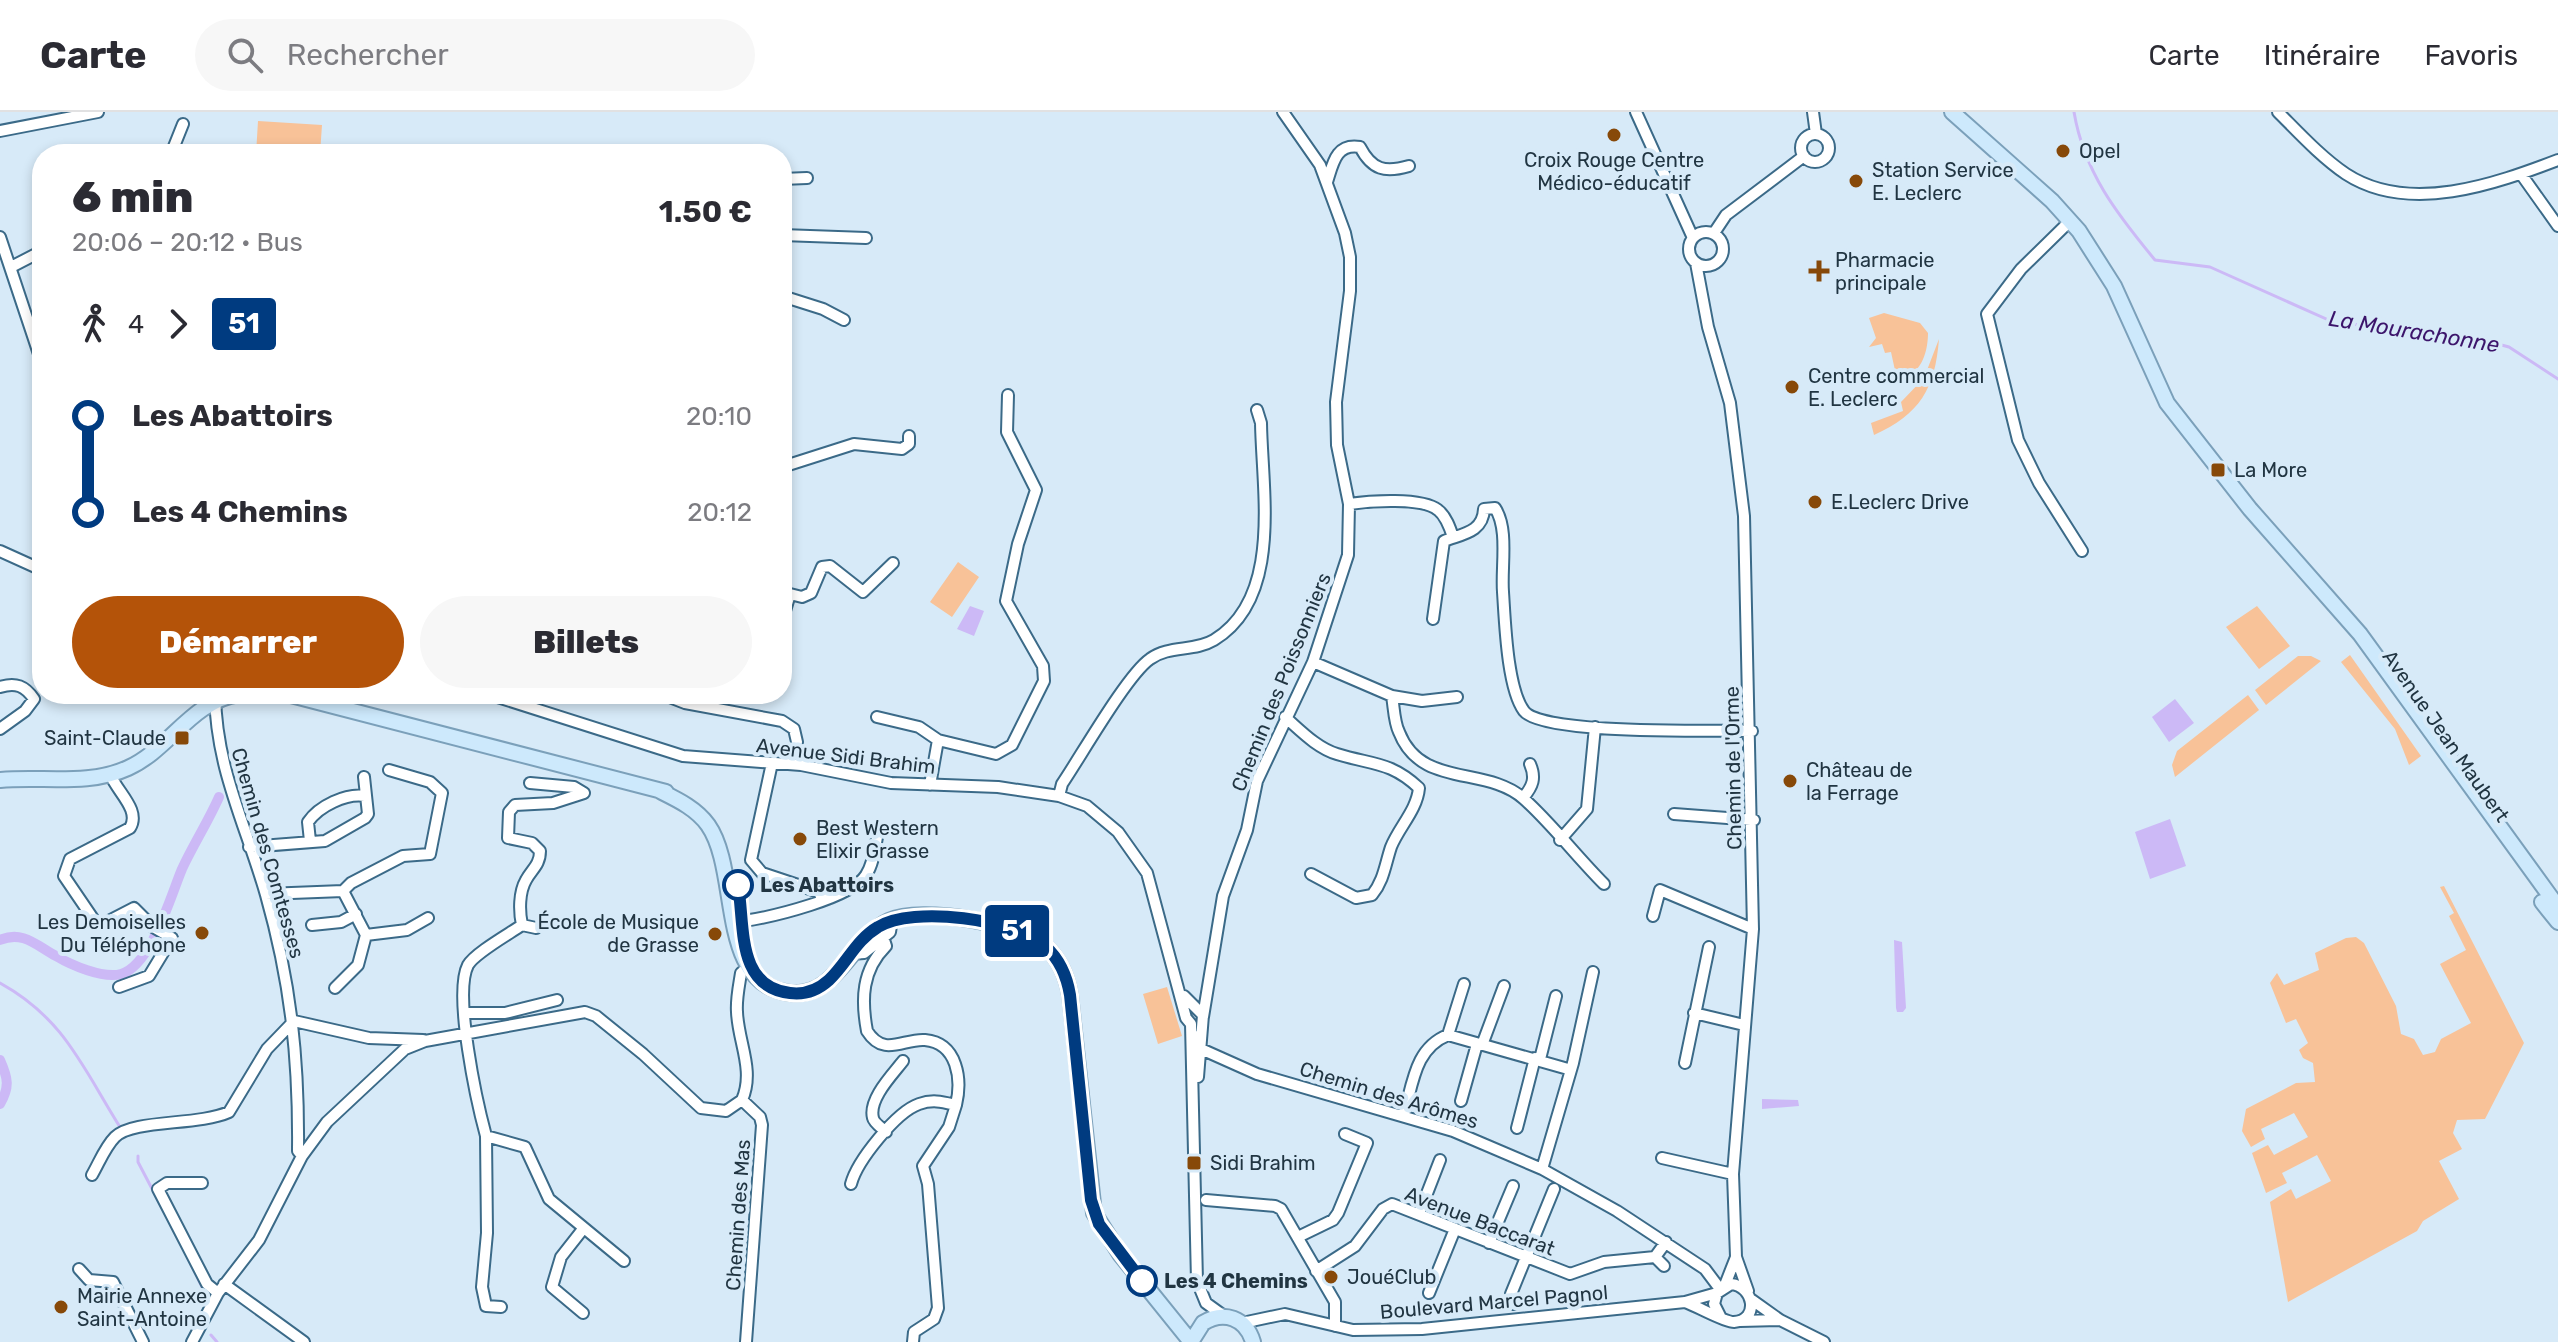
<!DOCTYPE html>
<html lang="fr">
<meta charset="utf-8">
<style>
:root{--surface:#fff;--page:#f7f7f7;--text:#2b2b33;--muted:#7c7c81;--line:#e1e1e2;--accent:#b45309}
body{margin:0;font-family:Rubik,sans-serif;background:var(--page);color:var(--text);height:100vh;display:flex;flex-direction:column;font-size:30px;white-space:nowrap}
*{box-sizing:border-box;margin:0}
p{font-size:26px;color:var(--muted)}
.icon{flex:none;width:44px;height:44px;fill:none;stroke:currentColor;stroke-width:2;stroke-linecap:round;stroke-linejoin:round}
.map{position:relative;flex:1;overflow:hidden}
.sheet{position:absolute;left:32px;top:32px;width:760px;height:560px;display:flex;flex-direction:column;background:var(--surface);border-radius:32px;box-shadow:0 4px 12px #0003}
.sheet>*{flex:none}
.badge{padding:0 16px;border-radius:6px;font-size:28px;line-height:52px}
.map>.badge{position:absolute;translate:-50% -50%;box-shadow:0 0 0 4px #fff}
.legs{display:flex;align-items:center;gap:12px;height:88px;padding:0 40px;font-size:26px}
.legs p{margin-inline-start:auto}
.overview{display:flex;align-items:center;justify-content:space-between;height:136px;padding:0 40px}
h1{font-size:44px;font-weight:800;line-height:60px}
.primary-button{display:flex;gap:16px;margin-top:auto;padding:16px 40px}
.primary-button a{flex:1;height:92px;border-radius:48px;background:var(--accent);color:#fff;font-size:32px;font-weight:800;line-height:92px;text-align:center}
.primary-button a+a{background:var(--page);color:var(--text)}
ul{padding:0 40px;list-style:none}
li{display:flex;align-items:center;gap:28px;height:96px;font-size:30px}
li i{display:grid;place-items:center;width:12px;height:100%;margin:0 10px;background:currentColor}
li i::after{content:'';width:20px;height:20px;margin:-10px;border:6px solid;border-radius:50%;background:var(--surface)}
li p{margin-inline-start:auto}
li:first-child i{background:linear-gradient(#0000 50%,currentColor 0)}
li:last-child i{background:linear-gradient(currentColor 50%,#0000 0)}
header{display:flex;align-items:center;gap:48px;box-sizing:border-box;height:112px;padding:0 40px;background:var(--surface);border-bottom:2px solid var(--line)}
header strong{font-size:38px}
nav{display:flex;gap:44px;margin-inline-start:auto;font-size:28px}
.search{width:560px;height:72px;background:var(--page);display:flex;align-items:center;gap:20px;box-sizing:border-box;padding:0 28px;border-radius:44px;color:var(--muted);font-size:30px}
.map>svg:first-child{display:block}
.green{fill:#f8c298}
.water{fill:#ccb9f6}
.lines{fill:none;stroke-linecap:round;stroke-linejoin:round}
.stream{stroke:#ccb9f6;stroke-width:3}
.canal{stroke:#ccb9f6;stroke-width:10}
.minor-casing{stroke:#3b6a88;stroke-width:14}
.major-casing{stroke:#7ba0ba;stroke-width:18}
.minor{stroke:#fff;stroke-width:10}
.major{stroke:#cde9fc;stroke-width:14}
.line-1-casing{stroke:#fff;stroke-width:18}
.line-1{stroke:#003b80;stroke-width:12}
.poi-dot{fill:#874909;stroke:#d7eaf8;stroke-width:3}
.stop-1-dot{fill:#fff;stroke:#003b80;stroke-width:4}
.labels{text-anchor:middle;stroke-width:8;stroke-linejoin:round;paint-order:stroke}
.poi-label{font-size:20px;fill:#213542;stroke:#d7eaf8;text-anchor:start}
.street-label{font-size:20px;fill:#213542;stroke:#d7eaf8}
.stop-label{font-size:20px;font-weight:bold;fill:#213542;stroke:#d7eaf8;text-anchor:start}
.water-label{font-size:22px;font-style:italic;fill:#3c156b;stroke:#d7eaf8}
</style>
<header>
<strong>Carte</strong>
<div class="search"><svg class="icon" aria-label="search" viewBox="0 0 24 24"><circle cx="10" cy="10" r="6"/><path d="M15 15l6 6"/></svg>Rechercher</div>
<nav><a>Carte</a><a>Itinéraire</a><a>Favoris</a></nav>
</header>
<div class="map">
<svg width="2558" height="1230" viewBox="0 0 2558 1230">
<rect width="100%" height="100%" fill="#d7eaf8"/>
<path class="green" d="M258,9L322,13L320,42H256Z
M1884,201L1920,211L1928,221C1928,239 1922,260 1904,266L1896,263L1891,240L1885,241L1882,232L1869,235L1876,226L1869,206Z
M1939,227C1935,277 1920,302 1874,323L1871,311L1903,299L1901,290L1924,266Z
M958,450L979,465L952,505L930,490Z
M2257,494L2290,534L2259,557L2226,515Z
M2350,543L2421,644L2409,653L2395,617L2341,550Z
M2298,544H2311L2321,549L2266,593L2255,578Z
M2248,583L2259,598L2175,665L2172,653L2177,639Z
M2444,774L2524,931L2485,1007L2457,1008L2453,1021L2462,1037L2439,1049L2459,1087L2423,1109L2417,1119L2288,1190L2270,1090L2291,1077L2296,1087L2331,1069L2317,1043L2282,1061L2287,1071L2266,1081L2252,1041L2268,1033L2274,1043L2308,1025L2294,1001L2261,1017L2265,1027L2251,1035L2242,1019L2246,997L2296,971L2315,970L2313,951L2303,946L2299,938L2308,931L2296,907L2286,911L2270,871L2277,861L2284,873L2319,858L2315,841L2346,826L2356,825L2364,831L2396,894L2401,922L2414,927L2423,943L2435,940L2441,927L2471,911L2440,852L2466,838L2449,804L2454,801L2440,775Z
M1167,875L1182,924L1158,932L1143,882Z"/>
<path class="water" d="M970,494L984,499L974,524L957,517Z
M2175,587L2194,611L2169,630L2152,605Z
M2170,707L2186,754L2150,767L2135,720Z
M1894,828L1902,830L1906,896L1903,900H1897L1896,896Z
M1762,987L1798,988L1799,994L1762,997Z"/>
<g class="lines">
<path class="stream" d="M2074,0C2084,60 2117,102 2155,148L2210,155L2333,210L2468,224L2509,235L2558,267
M0,871C64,906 83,956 120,1015
M138,1044V1050L183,1136
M188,1146L206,1183
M211,1223L217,1230"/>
<path class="canal" d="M0,828C23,818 37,834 56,844C71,853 103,867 121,862C151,854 171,783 182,757C193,733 208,710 219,685
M0,948C8,966 10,975 0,992"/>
<g class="minor-casing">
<path id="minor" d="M1636,0L1693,126
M1813,0L1816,22
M2278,0C2299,21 2321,45 2346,62C2409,103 2495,72 2558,48
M0,19L98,0
M1801 36a14 14 0 1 1 28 0a14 14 0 1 1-28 0Z
M171,42L183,12
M2521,62L2558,114
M782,67L807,66
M1327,70C1333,51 1336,31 1360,35C1372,58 1385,61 1409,54
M2070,109L2021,157L1987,202L2018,328L2039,371L2082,439
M1689 137a17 17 0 1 1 34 0a17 17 0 1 1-34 0Z
M1714,121L1726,103L1804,44
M782,123L866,126
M0,125L42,251
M1696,151L1708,215L1730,291L1744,404L1753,817L1733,1062L1736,1145L1748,1179
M11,155L42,139
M782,184L823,197L844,208
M782,355L854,332L902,337L909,332V324
M1349,392C1369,389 1422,385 1438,398C1446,404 1450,416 1453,425
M0,439L42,458
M1433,507L1444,429C1461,422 1483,421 1484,397L1495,396C1509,417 1501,455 1503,480C1505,509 1507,576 1524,599C1542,623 1714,618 1752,619
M782,509L790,482L802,485L811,481L822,455L830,454L863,480L893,451
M1313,550L1392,584C1394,595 1394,610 1399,620C1421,677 1486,653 1524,687C1551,711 1577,745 1604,772
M0,575C16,570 25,574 34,587L25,599L0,617
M215,582C216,657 246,713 266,783C291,871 299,948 298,1039L302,1044
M488,582L683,644L801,653L891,671L998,675L1059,684L1087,694L1118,720L1147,761L1186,906L1191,912L1197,1169L1206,1191L1224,1204
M662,582L685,591L782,609L794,617L797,630
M1392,584L1422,589L1457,585
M877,605L919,615L938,628L996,642L1012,633L1044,569L1043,554L1006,489L1018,432L1036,378L1007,320L1008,283
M1285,605C1301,619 1317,636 1337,642C1372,653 1390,649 1419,676C1417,698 1399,715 1391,735C1385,753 1384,768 1372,783L1356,786L1311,762
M772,651L751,748L762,761L819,780L822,787
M110,662C117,680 141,698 130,716L70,747L64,764L96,811L103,812L134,796L153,815L172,826L149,864L119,875
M530,671L574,675L584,681L553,691L515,693L509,700L508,726L532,731L540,739C540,753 532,757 526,768C519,780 519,799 522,813L536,816
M930,673L938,628
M1059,684L1062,672C1081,644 1127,563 1150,547C1169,533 1194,540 1214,528C1283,486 1262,379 1261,311L1257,298
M1523,686C1533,674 1536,666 1530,652
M1674,702L1754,708
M1560,728L1587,697L1595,615
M310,729L308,710C319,694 346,681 365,684
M249,735L325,729L365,706L368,702L364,665
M266,782L343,779L351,771L403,744L430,742L442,681L430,670L389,658
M1653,804L1660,778L1753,817
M744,809C771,805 852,786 866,763C874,751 875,734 878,720
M312,813L341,810L356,802
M522,813C509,822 475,841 468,853C453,882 477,991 486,1024L525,1035L549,1087L624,1149
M366,823L407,818L428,806
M883,825L886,834C862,858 861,887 867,919C884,946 904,926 925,928C958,931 962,968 956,993
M851,842L864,841L890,820L892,807
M335,876L358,853L366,823L343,779
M1184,884L1203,903L1198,965
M466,901H505L557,888
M1694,901L1744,913
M1203,905L1223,784L1247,718L1257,669L1313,550L1348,443L1349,392L1337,333L1336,290L1350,179V145L1345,121L1320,53L1283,0
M1448,923L1464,872
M1196,924L1201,937L1257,962L1453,1019L1542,1057L1617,1099L1705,1157L1720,1177
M1482,933L1504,874
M1540,947L1556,884
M1685,951L1709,835
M742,988L760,1005L762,1013L746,1230
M1461,989L1477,932
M1404,1002C1413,971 1415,936 1448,923L1568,957
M1517,1016L1535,946
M886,1020C882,1016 874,1011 873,1006C868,987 893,962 903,949
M486,1024L487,1121L482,1175L486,1194L501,1195
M1662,1046L1733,1062
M1542,1057L1573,951L1593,860
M92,1063C99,1051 105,1035 115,1025C133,1007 198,1014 229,1000L267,937L294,909L369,926L423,928
M202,1071H167L158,1077L207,1172L218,1181
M851,1072C857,1049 896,1000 919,992C933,987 943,990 956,993L949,1015L923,1054L928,1072L938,1196L934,1207L914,1220L913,1230
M1206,1088L1275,1094L1281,1097L1335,1190V1214
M1419,1102L1440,1048
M1298,1125L1333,1108L1338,1101L1367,1031L1345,1022
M1489,1131L1513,1074
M1655,1145L1664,1154
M79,1157L89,1168L113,1170L143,1230
M1316,1159L1355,1134L1383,1097L1392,1092L1570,1162L1604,1150L1655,1145L1666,1130
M224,1172L304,1230
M1725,1173L1736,1145
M1429,1181L1455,1117
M1752,1188L1780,1208L1824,1230
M1685,1190C1697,1194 1724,1210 1734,1210C1760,1208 1754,1174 1731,1172L1717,1181L1714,1192L1721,1206
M1514,1192L1511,1182L1554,1077
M583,1201L552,1175L561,1145L583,1117
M1740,1209L1779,1208
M1242,1211L1285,1202L1353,1218L1422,1217L1685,1190L1717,1181
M192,1230L218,1181L259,1128L302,1044L327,1010L405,937L425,929L585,900L596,904L643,942L701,996L726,999L742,988C755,958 738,930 737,900C736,887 739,874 741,861L748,855"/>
</g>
<g class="major-casing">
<path id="major" d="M1952,0L2052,89L2079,119L2114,174L2167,291L2250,397L2360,522L2558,795
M287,582L666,680
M0,668C42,664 89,674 128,656C170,637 191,589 239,582
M658,678C676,687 696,696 708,713C741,760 716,873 790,881C837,886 851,827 889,809C921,794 1020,811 1046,835C1060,848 1067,865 1070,883L1094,1101L1120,1142L1191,1230
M2542,790L2558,810
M1191,1230L1203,1211C1224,1198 1246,1206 1253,1230"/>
</g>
<use href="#minor" class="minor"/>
<use href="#major" class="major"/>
</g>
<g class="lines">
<g class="line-1-casing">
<path id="line-1" d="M738,773C745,814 736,875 790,881C805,883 818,878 829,868C847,851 856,828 878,815C913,793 1015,807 1046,835C1060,848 1067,865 1070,883L1091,1088L1099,1112L1142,1169"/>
</g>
<use href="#line-1" class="line-1"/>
</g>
<g class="poi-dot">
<circle cx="1614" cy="23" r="8"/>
<circle cx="2063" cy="39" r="8"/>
<circle cx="1856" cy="69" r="8"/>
<path d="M1815 147h8v8h8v8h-8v8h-8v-8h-8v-8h8z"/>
<circle cx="1792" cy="275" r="8"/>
<rect x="2210" y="350" width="16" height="16" rx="4"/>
<circle cx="1815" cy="390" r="8"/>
<rect x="174" y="618" width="16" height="16" rx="4"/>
<circle cx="1790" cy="669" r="8"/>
<circle cx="800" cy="727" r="8"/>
<circle cx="202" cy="821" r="8"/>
<circle cx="715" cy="822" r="8"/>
<rect x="1186" y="1043" width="16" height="16" rx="4"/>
<circle cx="1331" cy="1165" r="8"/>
<circle cx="61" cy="1195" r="8"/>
</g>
<g class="stop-1-dot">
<circle cx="738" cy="773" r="14"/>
<circle cx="1142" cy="1169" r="14"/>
</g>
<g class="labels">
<g class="poi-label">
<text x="2079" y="46">Opel</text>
<text x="1614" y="55" text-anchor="middle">Croix Rouge Centre<tspan x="1614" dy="23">Médico-éducatif</tspan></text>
<text x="1872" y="65">Station Service<tspan x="1872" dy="23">E. Leclerc</tspan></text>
<text x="1835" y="155">Pharmacie<tspan x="1835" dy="23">principale</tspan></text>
<text x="1808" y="271">Centre commercial<tspan x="1808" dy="23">E. Leclerc</tspan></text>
<text x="2234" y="365">La More</text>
<text x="1831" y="397">E.Leclerc Drive</text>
<text x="166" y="633" text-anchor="end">Saint-Claude</text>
<text x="1806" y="665">Château de<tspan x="1806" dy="23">la Ferrage</tspan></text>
<text x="816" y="723">Best Western<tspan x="816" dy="23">Elixir Grasse</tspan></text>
<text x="186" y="817" text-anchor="end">Les Demoiselles<tspan x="186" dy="23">Du Téléphone</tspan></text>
<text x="699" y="817" text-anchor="end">École de Musique<tspan x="699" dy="23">de Grasse</tspan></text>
<text x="1210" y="1058">Sidi Brahim</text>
<text x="1347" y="1172">JouéClub</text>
<text x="77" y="1191">Mairie Annexe<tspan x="77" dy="23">Saint-Antoine</tspan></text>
</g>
<g class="street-label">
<text transform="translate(1281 570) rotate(-68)" y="7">Chemin des Poissonniers</text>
<text transform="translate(2446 624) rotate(55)" y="7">Avenue Jean Maubert</text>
<text transform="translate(846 644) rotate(7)" y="7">Avenue Sidi Brahim</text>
<text transform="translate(1733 656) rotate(-91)" y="7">Chemin de l'Orme</text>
<text transform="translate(268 741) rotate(74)" y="7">Chemin des Comtesses</text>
<text transform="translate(1389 983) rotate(17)" y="7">Chemin des Arômes</text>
<text transform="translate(738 1103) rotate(-86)" y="7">Chemin des Mas</text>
<text transform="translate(1480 1109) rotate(21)" y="7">Avenue Baccarat</text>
<text transform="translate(1494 1190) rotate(-5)" y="7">Boulevard Marcel Pagnol</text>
</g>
<g class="stop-label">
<text x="760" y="780">Les Abattoirs</text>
<text x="1164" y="1176">Les 4 Chemins</text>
</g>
<g class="water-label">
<text transform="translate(2414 219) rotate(9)" y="8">La Mourachonne</text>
</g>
</g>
</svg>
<b class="badge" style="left:1017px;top:819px;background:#003b80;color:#fff">51</b>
<section class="sheet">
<div class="overview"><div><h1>6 min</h1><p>20:06 – 20:12 · Bus</p></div><b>1.50 €</b></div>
<div class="legs"><svg class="icon" aria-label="walk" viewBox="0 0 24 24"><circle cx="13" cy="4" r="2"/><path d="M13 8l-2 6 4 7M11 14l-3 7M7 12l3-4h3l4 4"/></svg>4<svg class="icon" aria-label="forward" viewBox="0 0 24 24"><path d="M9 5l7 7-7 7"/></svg><b class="badge" style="background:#003b80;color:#fff">51</b></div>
<ul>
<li><i style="color:#003b80"></i><b>Les Abattoirs</b><p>20:10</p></li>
<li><i style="color:#003b80"></i><b>Les 4 Chemins</b><p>20:12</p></li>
</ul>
<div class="primary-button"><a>Démarrer</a><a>Billets</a></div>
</section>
</div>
